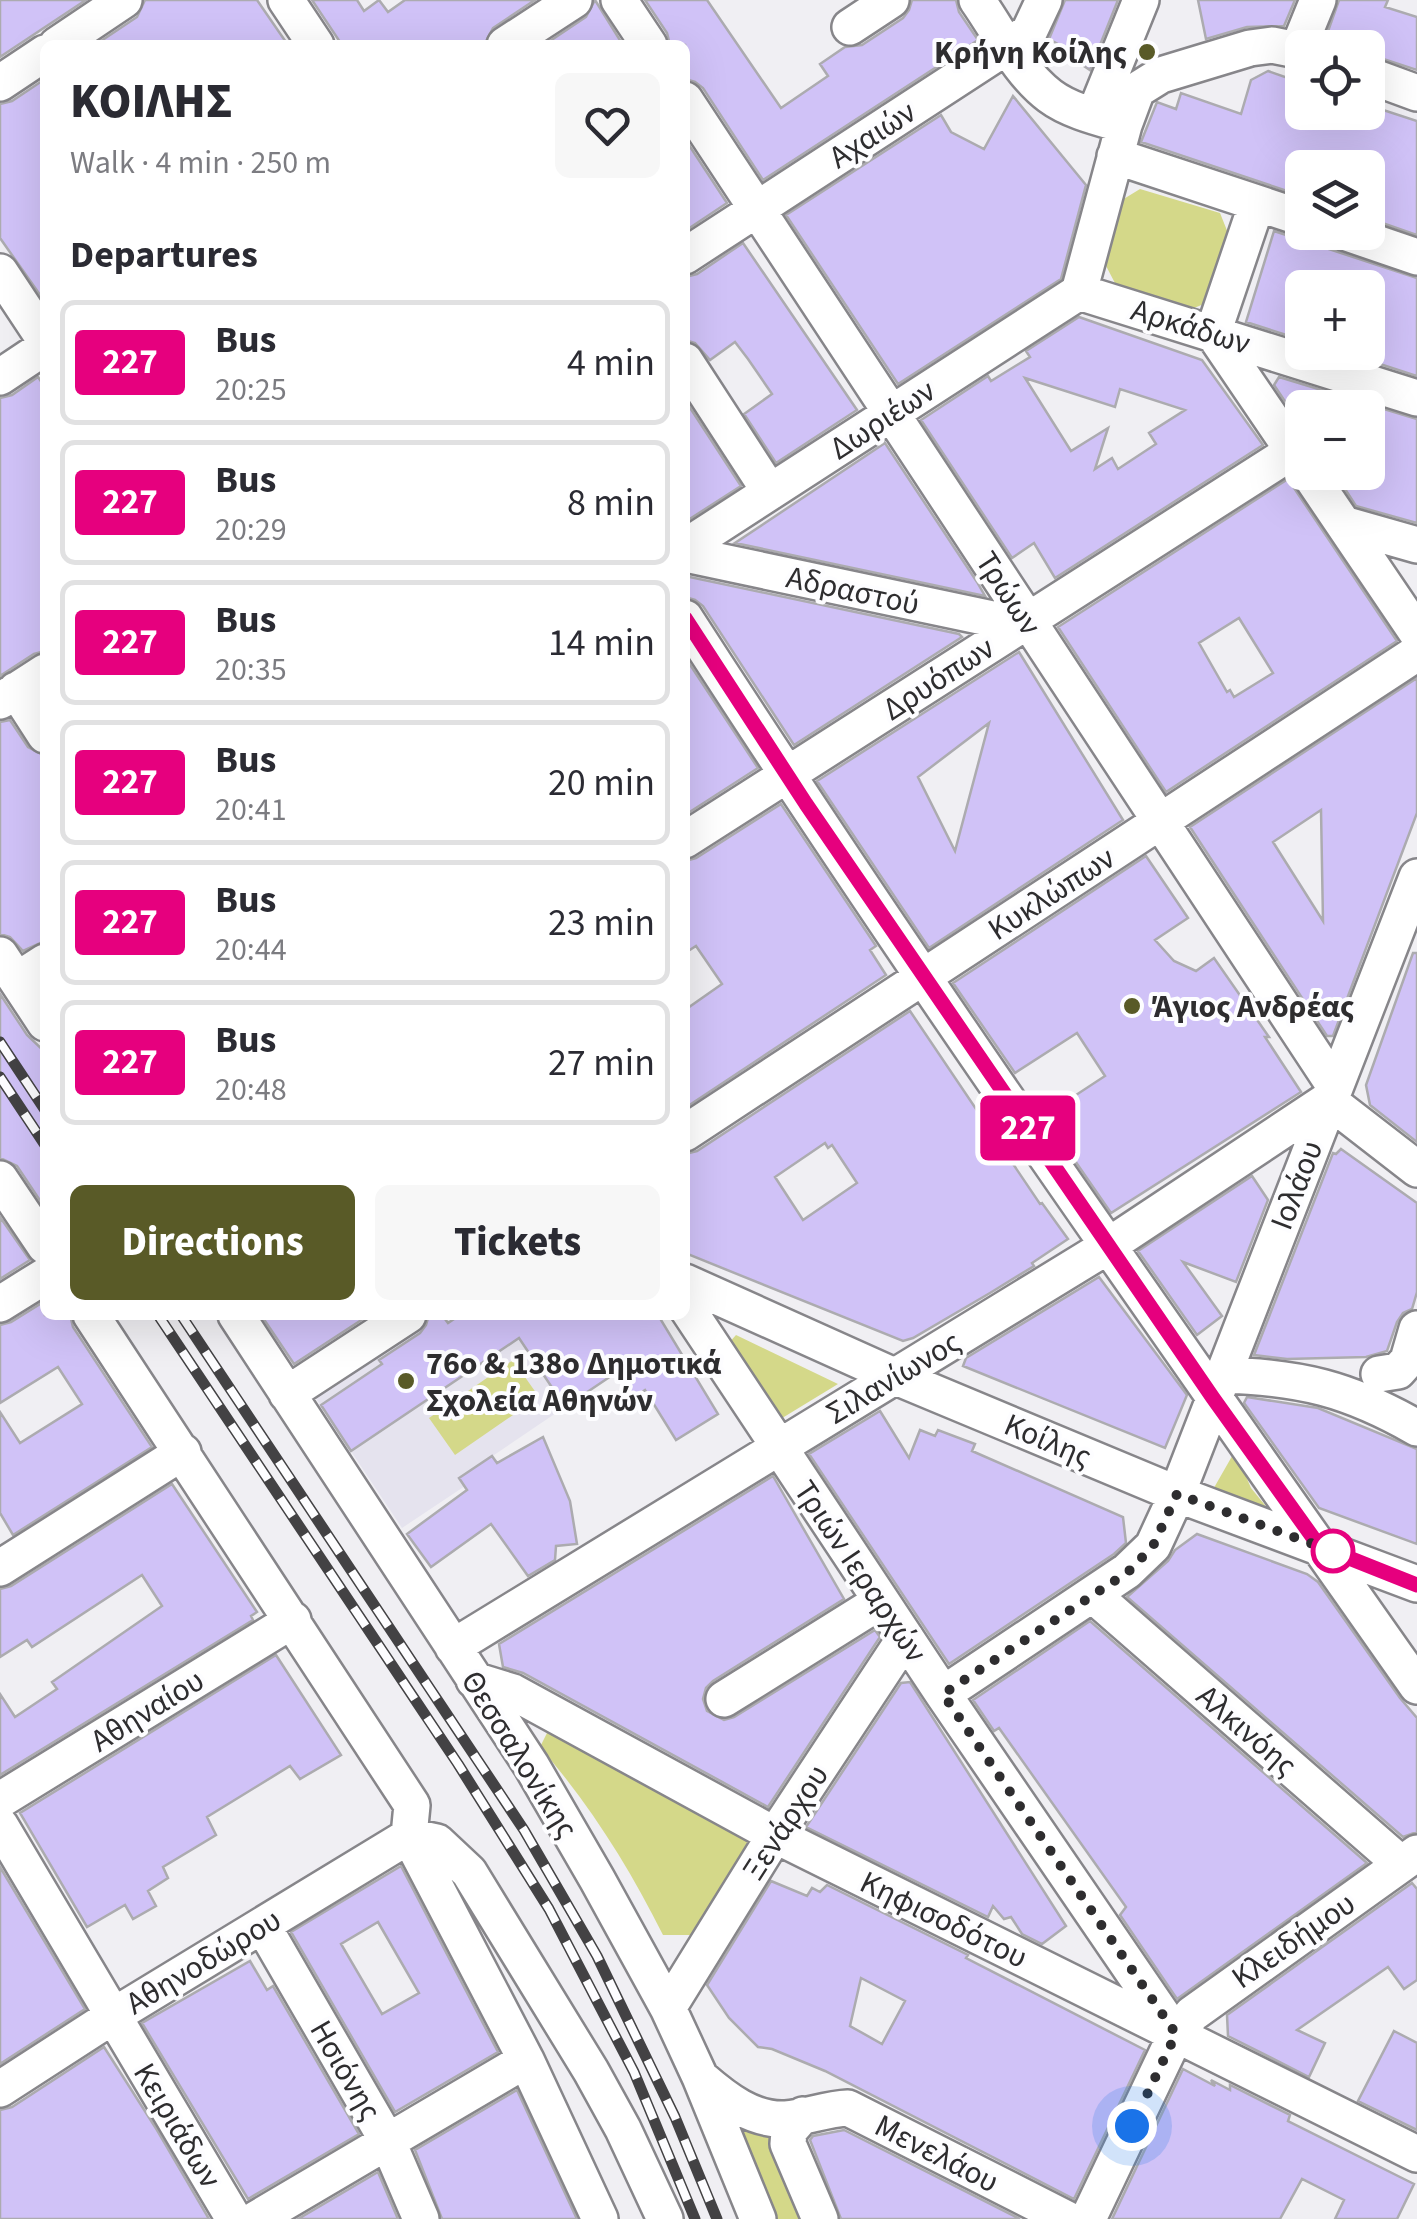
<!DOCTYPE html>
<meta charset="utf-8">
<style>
:root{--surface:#fff;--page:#f7f7f7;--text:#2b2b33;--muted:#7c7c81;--line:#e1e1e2;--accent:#595a27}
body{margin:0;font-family:"Source Sans 3",sans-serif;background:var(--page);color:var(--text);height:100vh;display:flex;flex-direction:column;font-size:38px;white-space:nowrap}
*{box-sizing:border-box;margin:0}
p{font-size:32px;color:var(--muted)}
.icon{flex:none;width:55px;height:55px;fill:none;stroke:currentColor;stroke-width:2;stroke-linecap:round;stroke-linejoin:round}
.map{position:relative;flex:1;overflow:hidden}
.sheet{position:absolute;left:40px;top:40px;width:650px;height:1280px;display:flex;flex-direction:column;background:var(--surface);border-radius:15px;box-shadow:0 10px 40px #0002}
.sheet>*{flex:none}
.badge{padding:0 20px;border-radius:8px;font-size:35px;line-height:65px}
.tools{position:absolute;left:1285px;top:30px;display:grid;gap:20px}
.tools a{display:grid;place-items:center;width:100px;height:100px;border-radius:15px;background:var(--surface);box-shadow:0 10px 40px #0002;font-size:50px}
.you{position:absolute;width:50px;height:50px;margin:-25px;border:8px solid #fff;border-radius:50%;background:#1a73e8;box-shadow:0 0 0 15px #1a73e833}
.map>.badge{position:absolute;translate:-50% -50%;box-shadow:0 0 0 5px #fff}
h2{padding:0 30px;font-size:38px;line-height:90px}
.round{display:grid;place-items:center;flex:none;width:105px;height:105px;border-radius:15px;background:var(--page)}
.overview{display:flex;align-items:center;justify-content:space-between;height:170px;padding:0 30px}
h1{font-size:48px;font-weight:800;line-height:75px}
.cta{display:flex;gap:20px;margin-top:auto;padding:20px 30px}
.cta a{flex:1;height:115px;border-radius:15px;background:var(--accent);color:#fff;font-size:40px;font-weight:800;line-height:115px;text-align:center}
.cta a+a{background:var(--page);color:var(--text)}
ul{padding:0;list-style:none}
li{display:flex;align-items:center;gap:30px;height:125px;margin:0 20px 15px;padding:0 10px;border:5px solid var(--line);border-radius:15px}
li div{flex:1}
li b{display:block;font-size:38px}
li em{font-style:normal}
li .badge{min-width:110px;font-weight:700;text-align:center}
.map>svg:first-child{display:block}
.built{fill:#e5e3ee}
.green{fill:#d4d889}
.building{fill:#d0c2f7;stroke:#acabaf;stroke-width:2.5;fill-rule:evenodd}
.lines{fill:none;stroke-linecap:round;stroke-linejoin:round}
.minor-casing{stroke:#87868a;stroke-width:40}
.minor{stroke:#fff;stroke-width:35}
.rail-casing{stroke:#434244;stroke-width:11}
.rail{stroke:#fdfdff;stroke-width:8;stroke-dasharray:22;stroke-linecap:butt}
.line-casing{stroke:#fff;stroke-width:22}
.line{stroke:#e6007e;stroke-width:15}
.walk{stroke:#2e2d2f;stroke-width:10;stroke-dasharray:0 18}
.poi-dot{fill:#595a27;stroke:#fdfdff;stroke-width:4}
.stop-dot{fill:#fff;stroke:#e6007e;stroke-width:5}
.labels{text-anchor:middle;stroke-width:8;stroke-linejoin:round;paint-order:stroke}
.poi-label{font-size:32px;font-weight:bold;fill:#2e2d2f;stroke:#fdfdff;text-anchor:start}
.street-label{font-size:32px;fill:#2e2d2f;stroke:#fdfdff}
</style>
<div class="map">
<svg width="1417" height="2219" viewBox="0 0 1417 2219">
<rect width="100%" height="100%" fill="#f0eff3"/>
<path class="built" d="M432,1315H546L593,1388L460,1478L465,1486L402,1528L313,1394Z"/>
<path class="green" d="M1140,189L1220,213L1230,238L1209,302L1184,312L1116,285L1105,264L1122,200Z
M736,1335L838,1384L779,1420L727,1345Z
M513,1360L539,1397L455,1455L429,1418Z
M1235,1451L1251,1488L1277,1520L1211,1493Z
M553,1721L752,1835L691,1935H663C629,1867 590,1805 540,1747Z
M738,2127L780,2138L809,2219H774Z"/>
<path class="building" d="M0,0H86L0,57Z
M145,0H257L288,45H95L137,17Z
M312,0H357L364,11L379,0L388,12L405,0H535L493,28L484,45H342Z
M595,0L623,45H544L586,17Z
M645,0H707L781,108L828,76L820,64L845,47L862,45L903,18L909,10L912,0H956L959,12L978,40L763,180L703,88L695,82L685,79V45H670L667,33Z
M1065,0H1118L1090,70L1072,58L1074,53L1049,39Z
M1198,0H1295L1284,26L1247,27L1206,39Z
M1339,0H1388L1385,7L1417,17V70L1368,54V48L1331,45L1327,34Z
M1268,71L1302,83V112H1368V105L1417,121V235L1368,218V168H1302V196L1141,142L1157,102L1176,109L1181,93L1241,114L1251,80Z
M45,79V302L0,238V104L12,101Z
M1013,96L1086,185L1061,279L898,384L786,215L941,115L951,132L984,149Z
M685,139L727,203L685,231Z
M1274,231L1417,278V376L1343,352H1368V288H1302V340L1246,322Z
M743,243L857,410L776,463L744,414L772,394L748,359L735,342L710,360L695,343L685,340V277L697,274Z
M1079,317L1202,360L1263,445L1055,578L1034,543L1012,558L921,420L988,376L991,381L1030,357L1026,351ZM1025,378L1115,407L1120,389L1185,410L1149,433L1156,444L1118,469L1112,458L1095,469L1108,428L1071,451Z
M38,377L45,387V651L34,654L0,676V398L12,395Z
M1279,377L1417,419V523L1356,506L1334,472H1368V408H1302V427L1274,385Z
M685,400L741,486L685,522Z
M885,443L977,582L985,596L735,543Z
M1288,479L1397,641L1166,792L1058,627ZM1239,618L1273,673L1234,697L1230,690L1227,692L1199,643Z
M685,576L959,634L962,637L794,745L703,606L695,600L685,597Z
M1019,652L1123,820L929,948L817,781ZM989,723L955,851L918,777Z
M685,657L758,768L685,815Z
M1417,678V813L1333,1036H1327L1190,827ZM1321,810L1323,921L1273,842Z
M10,720L28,747L45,756V941L23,951L10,937L0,934V722Z
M781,804L876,946L870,950L886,975L685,1108V1010L722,984L696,946L685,953V861L696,858Z
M1146,856L1188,918L1155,940L1174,961L1196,971L1214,958L1269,1037H1265L1301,1092L1111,1213L1044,1116L1105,1076L1077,1033L1015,1073L953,983Z
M1413,953H1417V1142L1370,1105L1366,1085Z
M0,994L27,1035L45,1052V1208L17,1166L0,1158Z
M910,1011L1040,1204L1042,1203L1068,1239L1032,1263L1034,1266L990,1293L913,1338L903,1341L685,1253V1154L697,1151ZM825,1143L828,1148L832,1145L857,1183L803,1220L775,1177Z
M1341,1149L1417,1203V1292L1412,1309L1403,1313L1397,1322L1387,1351L1366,1357L1287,1359L1254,1355L1333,1153L1336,1154Z
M1252,1176L1268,1200L1236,1282L1183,1262L1222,1316L1197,1335L1138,1251Z
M0,1217L30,1260L0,1279Z
M1099,1277L1187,1395L1165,1448L963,1366L966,1358Z
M45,1301V1315H70L73,1327L152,1447L13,1535L0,1513V1412L20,1443L82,1404L58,1367L0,1403V1325L11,1322Z
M261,1315H369L294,1364Z
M429,1315H442L448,1323L460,1315H658L718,1414L676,1440L645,1390L633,1398L617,1372L565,1407L519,1338L351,1451L321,1405L382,1364L379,1360L420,1333L426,1325Z
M1247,1397L1318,1408L1417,1449V1544L1319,1508L1244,1403Z
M880,1411L909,1458L920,1430L935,1436L938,1430L975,1444L972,1451L1123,1517L1126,1543L1114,1554L949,1664L809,1454Z
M543,1437L570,1501L577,1544L556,1546L555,1560L528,1576L491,1524L431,1567L407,1534L467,1490L459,1478L492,1456L497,1463Z
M773,1476L844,1599L713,1681L706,1688L703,1699L707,1711L724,1720L734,1717L875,1630L880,1637L768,1807L523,1673L503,1667L499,1644Z
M172,1484L257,1612L251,1616L253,1620L0,1775V1694L15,1717L57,1689L52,1682L162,1606L142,1575L32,1647L27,1640L0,1657V1589L11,1586Z
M1197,1534L1307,1574L1318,1582L1400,1698L1417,1718V1832L1403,1837L1127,1597L1168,1561L1175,1550Z
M1090,1621L1367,1863L1177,1999L1120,1915L1126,1907L999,1728L994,1731L973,1700Z
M276,1655L341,1755L300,1779L290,1766L207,1817L216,1835L163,1867L168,1878L148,1891L156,1906L133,1919L125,1905L87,1927L20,1813Z
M910,1682L1066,1926L1042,1944L1022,1934L1011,1917L1004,1919L993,1906L988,1917L806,1827L901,1683Z
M401,1866L498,2052L395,2112L291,1932ZM378,1922L419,1993L382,2014L341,1944Z
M0,1867L85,2009L0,2064Z
M771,1881L807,1896L812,1888L820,1892L827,1885L968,1955L966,1958L1145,2050L1074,2199L825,2071L772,2049L758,2047L729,2018L707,1985ZM861,1978L905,2001L882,2044L850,2026Z
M1412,1883L1417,1889V1980L1404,1989L1388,1967L1297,2030L1325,2043L1309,2077L1228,2036L1227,2015Z
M250,1961L267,1990L273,1986L359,2134L248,2199L142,2023Z
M1394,2031L1417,2043V2130L1358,2101Z
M104,2047L157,2130L209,2219H0V2110L12,2107Z
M1183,2069L1215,2086L1211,2080L1230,2090V2085L1290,2115L1288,2121L1414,2184L1397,2219H1335L1344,2200L1302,2179L1280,2219H1112Z
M517,2090L577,2219H442L415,2150Z
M844,2130L1020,2219H841L810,2140L813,2136Z
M378,2172L398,2219H298Z"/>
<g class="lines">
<g class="minor-casing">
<path id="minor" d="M286,0L316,45
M619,0L649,45
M977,0C999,31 1019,73 1050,96C1070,111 1100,118 1124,125
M850,27L891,0
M57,45L124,0
M505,45L574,0
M1298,49L1318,0
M1368,75L1417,93
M0,83L45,53
M685,100L1334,1085
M1094,116L1141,0
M1115,156L1302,218
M1344,232L1417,257
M685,256L1029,32L1044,0
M0,272L45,340
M1079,292L1124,125L1137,90L1161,75L1250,48L1272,45L1302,51
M1079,292L1417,398
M1213,333L1302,464
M1213,333L1257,203
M685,361L770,492
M0,377L45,347
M1308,472L1417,633
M1347,525L1417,545
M685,547L1079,292
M685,554L1021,625
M685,618C919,981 1169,1333 1417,1686
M16,690L45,735
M0,701L45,672
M685,840L1293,451
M0,955L45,1023
M17,980L45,962
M1328,1100L1417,1169
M685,1133L1417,653
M0,1179L45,1246
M685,1282L894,1376L1177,1494L1417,1584
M0,1304L45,1276
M685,1305L943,1694L1172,2029
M91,1315L412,1805L409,1836L526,2060L600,2219
M236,1315L531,1765L597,1879L668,2008L700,2077L758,2219
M1379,1374L1398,1371L1408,1360L1417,1329
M1222,1375C1300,1377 1349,1389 1417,1428
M287,1394L408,1315
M0,1568L183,1452
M1093,1595L1401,1864
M453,1647L1108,1246L1328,1100
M474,1680L513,1692L775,1835L1417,2154
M943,1694L1127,1571L1153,1546L1177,1494L1417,877
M724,1699L881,1601
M0,1800L293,1620
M0,1825L234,2219
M409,1836L437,1842L469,1872L591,2071L623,2129L665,2219
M263,1926L388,2142L421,2219
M668,2008L775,1835L905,1638
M702,2079C725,2099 753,2121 786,2119C807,2117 826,2109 848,2108L1067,2219
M0,2089L113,2016L409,1836
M803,2115L789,2131L788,2144L820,2219
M256,2219L526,2060
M1088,2219L1176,2034L1192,2014L1417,1853"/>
</g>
<use href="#minor" class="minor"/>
<g class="rail-casing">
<path id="rail" d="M0,1042L45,1110
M0,1077L45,1145
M158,1315L458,1764L549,1909L634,2072L695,2219
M181,1315L524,1830L597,1956L675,2117L717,2219"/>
</g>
<use href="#rail" class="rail"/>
</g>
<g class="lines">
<g class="line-casing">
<path id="line" d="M685,618L806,804L1213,1398L1319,1546L1417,1585"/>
</g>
<use href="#line" class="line"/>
<path class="walk" d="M1132,2126L1176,2034L943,1694L1128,1572L1153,1546L1177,1494L1340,1554L1333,1551"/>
</g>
<g class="poi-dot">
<circle cx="1147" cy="52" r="10"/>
<circle cx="1132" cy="1006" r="10"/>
<circle cx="406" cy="1381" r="10"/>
</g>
<circle class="stop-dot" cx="1333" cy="1551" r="20"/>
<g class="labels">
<g class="poi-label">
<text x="1127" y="63" text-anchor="end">Κρήνη Κοίλης</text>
<text x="1152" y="1017">Άγιος Ανδρέας</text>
<text x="426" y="1374">76ο &amp; 138ο Δημοτικά<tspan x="426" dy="37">Σχολεία Αθηνών</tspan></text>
</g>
<g class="street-label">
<text transform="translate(872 134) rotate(-33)" y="11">Αχαιών</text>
<text transform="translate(1191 326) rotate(17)" y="11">Αρκάδων</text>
<text transform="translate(882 419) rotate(-33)" y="11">Δωριέων</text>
<text transform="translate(853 590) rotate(12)" y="11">Αδραστού</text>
<text transform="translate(1009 593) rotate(57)" y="11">Τρώων</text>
<text transform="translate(938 678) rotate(-33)" y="11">Δρυόπων</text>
<text transform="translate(1051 893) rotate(-33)" y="11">Κυκλώπων</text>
<text transform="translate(1296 1185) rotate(-69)" y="11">Ιολάου</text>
<text transform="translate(893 1377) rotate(-31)" y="11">Σιλανίωνος</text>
<text transform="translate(1048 1440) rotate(23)" y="11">Κοίλης</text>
<text transform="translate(861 1571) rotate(56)" y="11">Τριών Ιεραρχών</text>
<text transform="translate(147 1710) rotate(-32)" y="11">Αθηναίου</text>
<text transform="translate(1247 1730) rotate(41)" y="11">Αλκινόης</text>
<text transform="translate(520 1754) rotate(58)" y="11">Θεσσαλονίκης</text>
<text transform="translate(785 1822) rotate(-57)" y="11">Ξενάρχου</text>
<text transform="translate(944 1919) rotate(26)" y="11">Κηφισοδότου</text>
<text transform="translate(1293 1940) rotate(-35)" y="11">Κλειδήμου</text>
<text transform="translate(203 1961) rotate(-31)" y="11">Αθηνοδώρου</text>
<text transform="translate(346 2070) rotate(60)" y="11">Ησιόνης</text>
<text transform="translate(178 2125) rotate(59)" y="11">Κειριάδων</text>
<text transform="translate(937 2153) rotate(27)" y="11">Μενελάου</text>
</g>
</g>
</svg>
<div class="tools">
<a><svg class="icon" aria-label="locate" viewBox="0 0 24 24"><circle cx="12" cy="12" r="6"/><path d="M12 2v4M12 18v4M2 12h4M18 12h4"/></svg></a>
<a><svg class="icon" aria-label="layers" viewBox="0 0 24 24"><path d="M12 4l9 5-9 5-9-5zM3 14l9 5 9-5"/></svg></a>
<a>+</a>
<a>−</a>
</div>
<div class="you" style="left:1132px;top:2126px"></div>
<b class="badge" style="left:1028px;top:1128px;background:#e6007e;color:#fff">227</b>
<section class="sheet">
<div class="overview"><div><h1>ΚΟΙΛΗΣ</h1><p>Walk · 4 min · 250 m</p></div><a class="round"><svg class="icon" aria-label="heart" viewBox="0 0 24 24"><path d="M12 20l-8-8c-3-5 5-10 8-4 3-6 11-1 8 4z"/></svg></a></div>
<h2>Departures</h2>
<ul>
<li><span class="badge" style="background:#e6007e;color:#fff">227</span><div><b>Bus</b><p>20:25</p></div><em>4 min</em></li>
<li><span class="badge" style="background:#e6007e;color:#fff">227</span><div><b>Bus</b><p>20:29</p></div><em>8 min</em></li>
<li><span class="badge" style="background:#e6007e;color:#fff">227</span><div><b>Bus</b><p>20:35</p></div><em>14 min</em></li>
<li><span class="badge" style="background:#e6007e;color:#fff">227</span><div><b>Bus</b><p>20:41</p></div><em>20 min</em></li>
<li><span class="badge" style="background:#e6007e;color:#fff">227</span><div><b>Bus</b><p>20:44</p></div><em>23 min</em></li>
<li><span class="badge" style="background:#e6007e;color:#fff">227</span><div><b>Bus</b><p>20:48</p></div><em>27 min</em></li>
</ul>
<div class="cta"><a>Directions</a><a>Tickets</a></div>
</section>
</div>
